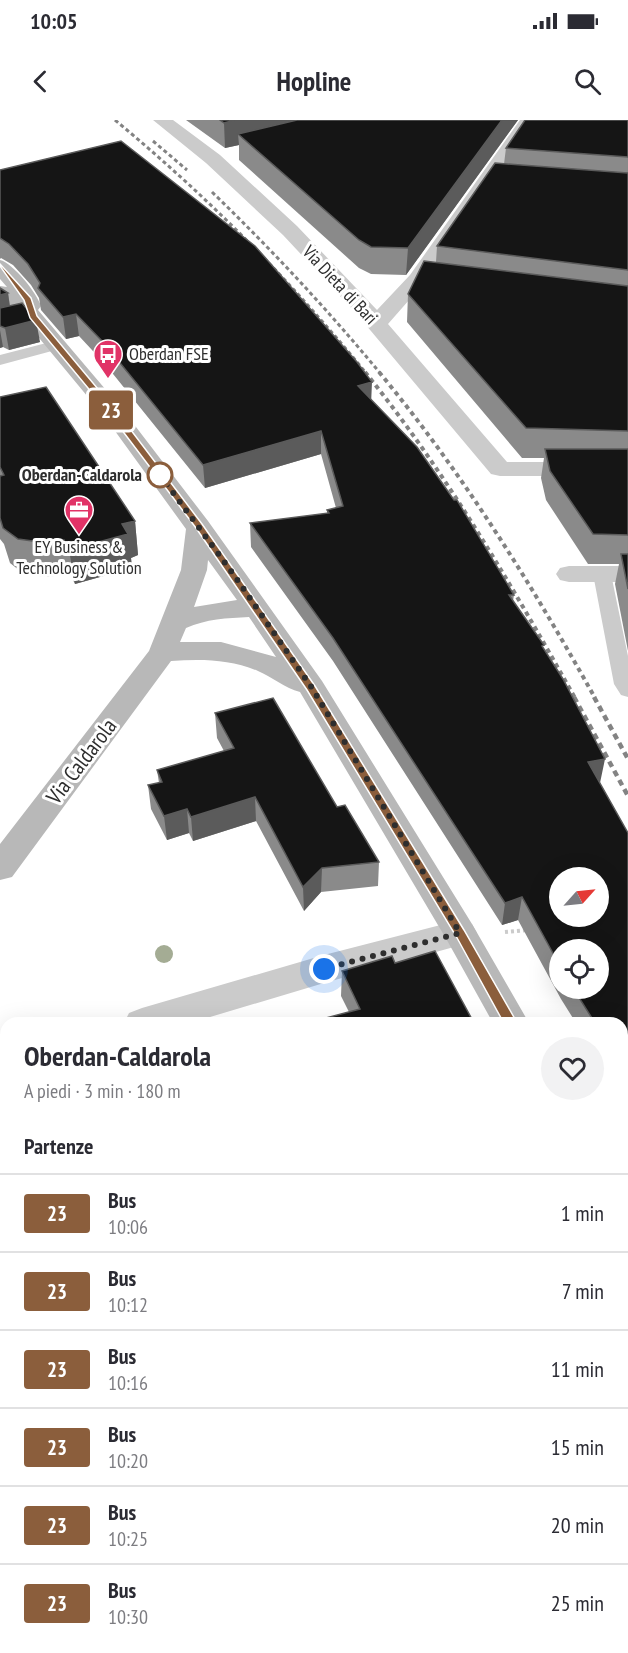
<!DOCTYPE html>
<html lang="it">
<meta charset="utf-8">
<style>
:root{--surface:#fff;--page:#f2f2f3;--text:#2b2b33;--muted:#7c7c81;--line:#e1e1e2}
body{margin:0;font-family:"PT Sans Narrow",sans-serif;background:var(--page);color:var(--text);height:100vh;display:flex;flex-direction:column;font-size:22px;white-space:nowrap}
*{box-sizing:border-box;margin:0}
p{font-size:20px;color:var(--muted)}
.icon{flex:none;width:33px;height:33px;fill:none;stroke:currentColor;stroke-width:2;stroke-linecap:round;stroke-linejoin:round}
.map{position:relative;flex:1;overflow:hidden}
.panel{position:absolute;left:0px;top:897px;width:628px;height:636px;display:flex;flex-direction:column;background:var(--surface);border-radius:18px 18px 0 0;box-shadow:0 6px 24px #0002}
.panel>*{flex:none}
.badge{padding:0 12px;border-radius:4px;font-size:21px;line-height:39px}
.needle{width:39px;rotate:63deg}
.fabs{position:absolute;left:549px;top:747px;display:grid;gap:12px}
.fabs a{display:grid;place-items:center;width:60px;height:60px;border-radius:50%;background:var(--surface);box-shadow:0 6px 24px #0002;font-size:30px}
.you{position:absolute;width:30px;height:30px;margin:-15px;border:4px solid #fff;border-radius:50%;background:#1a73e8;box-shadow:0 0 0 9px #1a73e833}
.map>.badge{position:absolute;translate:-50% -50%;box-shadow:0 0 0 3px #fff}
h2{padding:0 24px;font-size:22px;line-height:54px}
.round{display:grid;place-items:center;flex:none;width:63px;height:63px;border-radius:32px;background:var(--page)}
.summary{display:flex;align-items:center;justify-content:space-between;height:102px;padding:0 24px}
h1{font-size:28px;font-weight:800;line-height:45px}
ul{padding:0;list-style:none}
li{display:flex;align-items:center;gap:18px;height:78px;padding:0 24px;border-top:2px solid var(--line)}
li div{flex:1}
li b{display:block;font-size:22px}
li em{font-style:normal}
li .badge{min-width:66px;font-weight:700;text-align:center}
.status{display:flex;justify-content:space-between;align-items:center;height:42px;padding:0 30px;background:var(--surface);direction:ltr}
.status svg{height:16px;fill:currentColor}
header{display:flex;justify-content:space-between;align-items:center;height:78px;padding:0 24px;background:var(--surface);font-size:27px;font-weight:800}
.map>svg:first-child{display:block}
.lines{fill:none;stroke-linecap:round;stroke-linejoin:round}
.path{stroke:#cbcbcb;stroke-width:4;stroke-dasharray:3 3;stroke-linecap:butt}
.lane{fill:#cbcbcb;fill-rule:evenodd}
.street{fill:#cbcbcb;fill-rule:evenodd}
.secondary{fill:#b8b8b8;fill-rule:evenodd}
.rail-far2{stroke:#838383;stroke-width:3;stroke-dasharray:4 3;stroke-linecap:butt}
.rail-far1{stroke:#838383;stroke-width:4;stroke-dasharray:4.5 4;stroke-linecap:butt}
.rail{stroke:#838383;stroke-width:4.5;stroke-dasharray:6 4.5;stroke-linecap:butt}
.tree{fill:#a4ac94}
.wall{fill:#8a8a8a;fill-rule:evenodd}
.shaded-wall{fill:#5b5b5b}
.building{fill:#151515;stroke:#5b5b5b;stroke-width:1.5;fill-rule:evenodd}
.line{fill:#8b5e3c;stroke:#fff;stroke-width:1.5}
.walk{stroke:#2e2e2e;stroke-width:6;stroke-dasharray:0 10.8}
.stop-dot{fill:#fff;stroke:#8b5e3c;stroke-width:3}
.labels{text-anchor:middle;stroke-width:6;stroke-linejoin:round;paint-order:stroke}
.far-street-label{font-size:18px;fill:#2e2e2e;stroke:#fff}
.far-poi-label{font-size:18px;fill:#2e2e2e;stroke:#fff;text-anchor:start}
.far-stop-label{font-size:18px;font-weight:bold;fill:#2e2e2e;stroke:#fff;text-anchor:end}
.street-label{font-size:22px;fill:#2e2e2e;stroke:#fff}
</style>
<div class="status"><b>10:05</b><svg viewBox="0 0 49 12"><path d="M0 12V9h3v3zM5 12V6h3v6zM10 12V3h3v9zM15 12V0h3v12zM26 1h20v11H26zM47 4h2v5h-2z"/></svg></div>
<header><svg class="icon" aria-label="back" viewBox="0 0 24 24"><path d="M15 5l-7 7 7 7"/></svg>Hopline<svg class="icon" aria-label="search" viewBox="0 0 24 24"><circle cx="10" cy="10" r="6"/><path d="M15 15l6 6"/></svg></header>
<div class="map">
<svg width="628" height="1533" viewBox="0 0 628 1533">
<rect width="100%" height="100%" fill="#fff"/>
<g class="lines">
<path class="path" d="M505,812L528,810"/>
<path class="lane" d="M58,220L66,225L63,228L0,245V235Z
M602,448L608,450L611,454L628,536V577L621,575L614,564L593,454L596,450Z"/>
<path class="street" d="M153,0H173L220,35L297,106L377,190L410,155L520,0H538L424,163L388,204L507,342H628V356H500L491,354L355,192L283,115L206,43Z
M569,446H628V462H569L560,460L556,454L560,448Z
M460,800L472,804L477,813L472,822L324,863L190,903H124L129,893L142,888L324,835Z
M6,942V974L0,977V945Z
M0,1403H6V1449H0Z
M628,1438V1485L622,1487V1440Z"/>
<path class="secondary" d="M0,140C13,143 37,173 41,186L38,190L123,290L208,401L322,561L472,804L529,903H493L448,822L300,572C285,568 272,557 258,551C230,539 201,539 171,541L12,757L0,760V724L149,531L181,450L186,409L107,300L25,201L0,185V166L7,167L0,159ZM208,440L237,480L194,487L207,450ZM249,497L276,537L221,522H180L186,508C206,499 227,498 249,497Z
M622,1084L628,1086V1130L622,1128Z"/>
<path class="rail-far2" d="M115,0C208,77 290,160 366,253
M153,21L187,50
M212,72C272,130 327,189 380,253"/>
<path class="rail-far1" d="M365,252C446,352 512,466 575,578
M379,252C462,352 532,465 595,578"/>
<path class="rail" d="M574,577L628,676
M594,577L628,639"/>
</g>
<circle class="tree" cx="164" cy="834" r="9"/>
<path class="wall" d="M186,0H518L406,155L371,154L359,148L239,40V25L225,28Z
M628,0V531L615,464L619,444H588L546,380L541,358L544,338H522L407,202L408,174L436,142L437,126L504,44L506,28Z
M0,50L371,280L514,475L513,481L543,529L600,663L628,713V1015L622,1005V989L625,981L622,977V903H576L561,879L518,800L502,805L333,541L251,427L250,403L327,394V390L336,388L321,334L205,368L105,244L79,216L66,219L41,190L39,178L31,165L13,145L1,138L0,139ZM560,830L598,868H560Z
M0,168L8,173L10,186L40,222L9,230L3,227L0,228Z
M0,277L135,401L138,435L131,438L132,448L75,464L70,454L46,457L24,454L10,443L4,424L0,419Z
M215,593L337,687L379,742L378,766L321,772L304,791L256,701L193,721L189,713L167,720L151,689L148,665L159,663L157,650L224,631L217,618Z
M395,843L474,903L349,892L341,876L342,851Z
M287,1527H342L344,1533H289Z"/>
<path class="shaded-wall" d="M235,0H339L238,14L239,25L225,28L224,3Z
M502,0H518L406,155L408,128Z
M8,173L11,195L0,198V175Z
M76,194L79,216L66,219L63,197Z
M36,200L40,222L9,230L5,208Z
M0,210L3,227L0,228Z
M372,262L371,285L358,266Z
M321,311V334L205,368L203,345Z
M135,401L138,435L131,438L132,448L75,464L69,430L122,404Z
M605,639L600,663L588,642Z
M255,677L256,701L193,721L191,697Z
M187,689L189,713L167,720L164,696Z
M322,748L321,772L304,791L303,767Z
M522,777L518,800L502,805L505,783Z
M6,1116V1140L0,1141V1117Z
M628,1373V1389L622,1391V1375Z
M94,1527H98L99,1533H95Z"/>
<path class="building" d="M220,0H235L224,3Z
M297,0H502L408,128L371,127L359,120L238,14Z
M525,0H628V37L506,28Z
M121,21L255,126L357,242L372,262L358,266L417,327L454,380H457L514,475H509L544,525L542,526L563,559L605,639L588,642L628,713V954L622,945V903H595L573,868H598V830H560V846L522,777L505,783L333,518L250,403L329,393L327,390L343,386L321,311L203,345L103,222L76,194L63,197L38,168L40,163L28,144L9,124L0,118V50ZM560,758H598V796H560Z
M495,43L628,53V150L437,126Z
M424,141L628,166V311L526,308L408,174Z
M0,168L8,173L0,175Z
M22,183L36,200L5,208L0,206V188Z
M46,267L135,401L122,404L128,414L69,430L64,420L40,422L18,419L3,408L0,398V356L4,355L0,347V277Z
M545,329H628V415L593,414L550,351Z
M621,434H628V469Z
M273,578L337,687L345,685L379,742L322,748L303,767L255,677L191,697L187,689L164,696L148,665L162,662L157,650L234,628L215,593Z
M435,831L474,903H307L360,889L342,851L392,836L395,843Z
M6,1039V1116L0,1117V1041Z
M622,1163L628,1174V1373L622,1375Z
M6,1515V1527H94L95,1533H0V1517Z
M289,1527H342L344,1533H291Z
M628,1528V1533H626L624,1529Z"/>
<path class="line" d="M0,144L31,178L37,196L118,293L202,404L315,566L464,810L515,899L517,903L515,907H506L456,816L307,570L196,408L112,297L30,198L24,180L0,146Z"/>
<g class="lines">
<path class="walk" d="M160,355L157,351L234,455L312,568L460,813L324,849"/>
</g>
<defs>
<g id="bus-pin" transform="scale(1.5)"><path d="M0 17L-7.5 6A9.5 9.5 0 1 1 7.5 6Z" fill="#e13367" stroke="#fff"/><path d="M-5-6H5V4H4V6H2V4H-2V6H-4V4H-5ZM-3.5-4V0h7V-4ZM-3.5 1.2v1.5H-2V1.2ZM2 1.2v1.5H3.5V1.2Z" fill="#fff"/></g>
<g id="office-pin" transform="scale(1.5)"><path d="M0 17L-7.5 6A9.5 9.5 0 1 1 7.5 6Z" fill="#e13367" stroke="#fff"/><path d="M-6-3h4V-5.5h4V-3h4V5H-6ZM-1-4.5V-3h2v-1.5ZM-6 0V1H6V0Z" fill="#fff"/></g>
</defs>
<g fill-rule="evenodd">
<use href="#bus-pin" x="108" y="234"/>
<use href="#office-pin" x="79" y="390"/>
</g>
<circle class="stop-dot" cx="160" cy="355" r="12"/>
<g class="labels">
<g class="far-street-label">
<text transform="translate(340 165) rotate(47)" y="6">Via Dieta di Bari</text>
</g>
<g class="far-poi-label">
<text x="129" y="240">Oberdan FSE</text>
<text x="79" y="433" text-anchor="middle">EY Business &amp;<tspan x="79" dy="21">Technology Solution</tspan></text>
</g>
<g class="far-stop-label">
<text x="142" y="361">Oberdan-Caldarola</text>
</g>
<g class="street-label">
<text transform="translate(81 641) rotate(-53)" y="8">Via Caldarola</text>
</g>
</g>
</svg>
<div class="fabs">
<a><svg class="needle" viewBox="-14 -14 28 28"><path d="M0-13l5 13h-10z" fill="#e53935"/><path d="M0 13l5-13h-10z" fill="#7c7c81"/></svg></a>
<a><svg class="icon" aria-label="locate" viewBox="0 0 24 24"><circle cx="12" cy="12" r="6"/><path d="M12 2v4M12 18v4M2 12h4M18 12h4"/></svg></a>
</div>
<div class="you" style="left:324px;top:849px"></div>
<b class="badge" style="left:111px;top:290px;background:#8b5e3c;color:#fff">23</b>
<section class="panel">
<div class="summary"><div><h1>Oberdan-Caldarola</h1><p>A piedi · 3 min · 180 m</p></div><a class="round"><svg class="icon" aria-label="heart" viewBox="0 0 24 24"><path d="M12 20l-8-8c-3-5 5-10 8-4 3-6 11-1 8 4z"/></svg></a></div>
<h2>Partenze</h2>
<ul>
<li><span class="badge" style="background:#8b5e3c;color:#fff">23</span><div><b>Bus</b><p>10:06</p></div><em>1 min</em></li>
<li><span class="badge" style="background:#8b5e3c;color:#fff">23</span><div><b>Bus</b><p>10:12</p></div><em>7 min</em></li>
<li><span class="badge" style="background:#8b5e3c;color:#fff">23</span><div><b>Bus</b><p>10:16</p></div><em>11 min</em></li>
<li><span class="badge" style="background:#8b5e3c;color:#fff">23</span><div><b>Bus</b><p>10:20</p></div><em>15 min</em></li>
<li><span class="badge" style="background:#8b5e3c;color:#fff">23</span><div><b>Bus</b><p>10:25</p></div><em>20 min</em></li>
<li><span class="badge" style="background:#8b5e3c;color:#fff">23</span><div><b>Bus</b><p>10:30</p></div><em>25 min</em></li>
</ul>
</section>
</div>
